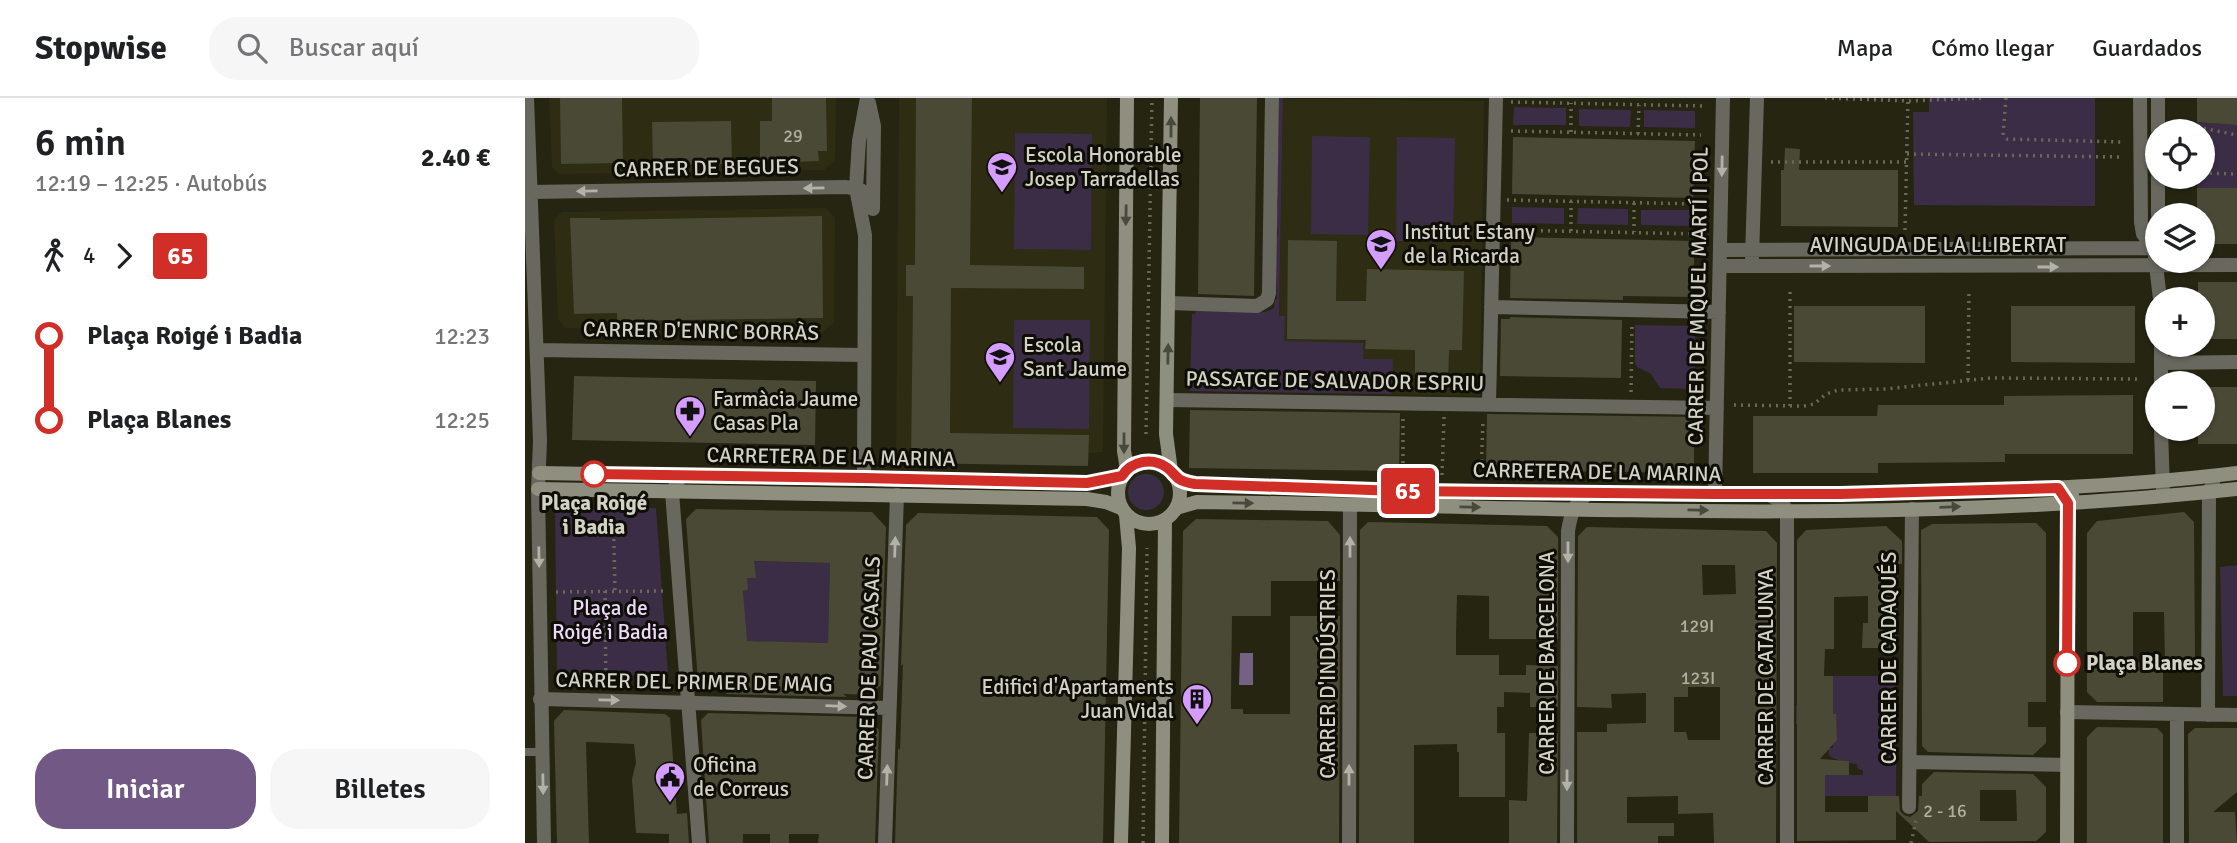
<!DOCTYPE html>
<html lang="es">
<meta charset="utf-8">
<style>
:root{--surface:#fff;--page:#f6f6f6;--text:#202124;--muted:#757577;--line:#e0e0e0;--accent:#715885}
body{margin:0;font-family:Signika,sans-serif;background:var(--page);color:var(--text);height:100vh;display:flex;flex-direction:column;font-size:26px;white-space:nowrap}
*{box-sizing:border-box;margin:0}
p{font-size:23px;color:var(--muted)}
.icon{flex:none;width:38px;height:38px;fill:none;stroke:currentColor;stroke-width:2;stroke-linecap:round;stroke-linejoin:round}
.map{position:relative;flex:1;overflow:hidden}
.side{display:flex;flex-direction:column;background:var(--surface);width:525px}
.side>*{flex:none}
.badge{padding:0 14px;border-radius:5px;font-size:24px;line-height:46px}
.fabs{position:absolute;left:1620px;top:21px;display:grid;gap:14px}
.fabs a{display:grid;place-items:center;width:70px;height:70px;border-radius:50%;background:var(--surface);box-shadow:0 2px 5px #0004;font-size:35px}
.map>.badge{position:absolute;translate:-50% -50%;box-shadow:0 0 0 4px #fff}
.legs{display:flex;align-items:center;gap:10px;height:77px;padding:0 35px;font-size:23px}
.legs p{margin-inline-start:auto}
.overview{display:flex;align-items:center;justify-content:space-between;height:119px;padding:0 35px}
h1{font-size:38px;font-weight:600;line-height:52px}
.primary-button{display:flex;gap:14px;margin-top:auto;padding:14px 35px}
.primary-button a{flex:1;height:80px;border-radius:28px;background:var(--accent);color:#fff;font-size:28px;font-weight:600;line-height:80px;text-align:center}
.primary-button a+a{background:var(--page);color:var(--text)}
ul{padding:0 35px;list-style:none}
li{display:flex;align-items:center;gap:24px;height:84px;font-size:26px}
li i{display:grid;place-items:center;width:10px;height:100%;margin:0 9px;background:currentColor}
li i::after{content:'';width:18px;height:18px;margin:-9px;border:5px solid;border-radius:50%;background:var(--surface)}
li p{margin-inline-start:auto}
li:first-child i{background:linear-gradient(#0000 50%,currentColor 0)}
li:last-child i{background:linear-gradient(currentColor 50%,#0000 0)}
header{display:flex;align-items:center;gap:42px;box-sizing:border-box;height:98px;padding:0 35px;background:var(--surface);border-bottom:2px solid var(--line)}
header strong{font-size:33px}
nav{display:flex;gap:38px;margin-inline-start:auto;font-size:24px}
.search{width:490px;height:63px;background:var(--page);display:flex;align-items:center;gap:18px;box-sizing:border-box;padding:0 24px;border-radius:28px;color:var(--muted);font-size:26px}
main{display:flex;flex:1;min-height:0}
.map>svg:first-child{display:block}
.built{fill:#2e2c12}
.green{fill:#3b2d46}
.water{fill:#756184}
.building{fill:#4a4935;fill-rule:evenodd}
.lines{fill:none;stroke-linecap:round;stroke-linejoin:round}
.path{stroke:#6a6959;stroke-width:3.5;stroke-dasharray:2 5;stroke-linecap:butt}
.lane{stroke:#68685f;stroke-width:8}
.street{stroke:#68685f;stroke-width:14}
.secondary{stroke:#8f8f80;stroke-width:14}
.oneway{fill:#48483d}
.oneway2{fill:#b2b2a7}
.line-1-casing{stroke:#fff;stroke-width:16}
.line-1{stroke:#d02e26;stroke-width:10}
.stop-1-dot{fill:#fff;stroke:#d02e26;stroke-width:3.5}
.labels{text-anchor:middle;stroke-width:6;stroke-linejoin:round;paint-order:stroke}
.number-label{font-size:18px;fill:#b0b0a2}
.poi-label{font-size:21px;fill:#d2d2c6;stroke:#0e0e06;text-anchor:start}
.street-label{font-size:21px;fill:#d2d2c6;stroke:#0e0e06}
.stop-label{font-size:21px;font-weight:bold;fill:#d2d2c6;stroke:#0e0e06}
.park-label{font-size:21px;fill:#eedafe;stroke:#0e0e06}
</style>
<header>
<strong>Stopwise</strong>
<div class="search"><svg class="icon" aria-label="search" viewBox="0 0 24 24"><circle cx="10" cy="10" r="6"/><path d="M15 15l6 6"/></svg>Buscar aquí</div>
<nav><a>Mapa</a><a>Cómo llegar</a><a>Guardados</a></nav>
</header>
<main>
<section class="side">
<div class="overview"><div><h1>6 min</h1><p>12:19 – 12:25 · Autobús</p></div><b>2.40 €</b></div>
<div class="legs"><svg class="icon" aria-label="walk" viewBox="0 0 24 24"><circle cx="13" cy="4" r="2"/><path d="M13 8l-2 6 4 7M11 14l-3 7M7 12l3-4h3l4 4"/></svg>4<svg class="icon" aria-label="forward" viewBox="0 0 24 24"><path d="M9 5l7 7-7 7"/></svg><b class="badge" style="background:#d02e26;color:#fff">65</b></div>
<ul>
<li><i style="color:#d02e26"></i><b>Plaça Roigé i Badia</b><p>12:23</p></li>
<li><i style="color:#d02e26"></i><b>Plaça Blanes</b><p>12:25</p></li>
</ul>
<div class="primary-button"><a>Iniciar</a><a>Billetes</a></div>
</section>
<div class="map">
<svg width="1712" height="745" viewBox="0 0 1712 745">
<rect width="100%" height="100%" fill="#262512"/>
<path class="built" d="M24,0H311L310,62L299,72L34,76L27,69Z
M374,0H582L578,354L564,355L563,368L383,365L371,356Z
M758,1L959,3L955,298L665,293L667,216L754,218Z
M301,110L310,120L309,224L298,234L41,230L33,221L29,122L37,114Z"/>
<path class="green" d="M752,0H758L754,218H760L759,243L838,245V261H868L867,296L665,293L667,216H670L671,212L740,214L749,210L750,202L752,201L750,141L752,140L753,131L750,130L751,110L753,109V100L751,99L753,68L751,47H753L754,6Z
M1404,0H1570V108L1389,107L1388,14H1404Z
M989,9L1041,10V27H988Z
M1054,11L1106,12L1105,29L1054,28Z
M1119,12L1170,13V30L1119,29Z
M1672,24L1712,27V90H1672V79H1678V33H1672Z
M490,35L567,36L566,152L489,151Z
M787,38L845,39L843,137L786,136Z
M872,39L930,40L928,143H871Z
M987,109L1039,110V126L987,125Z
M1053,110L1103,111V127L1052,126Z
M1116,112H1168V128L1116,127Z
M489,222H565L564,331L488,330Z
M1110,227L1170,228V291L1135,290L1126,276L1112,269L1110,264Z
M603 394a18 18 0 1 1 36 0a18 18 0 1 1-36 0Z
M131,410L143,577L32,578L30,411Z
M213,463L305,465L303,545L221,543L218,493L223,492Z
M1712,467V598H1698L1695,469Z
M1308,578H1371V698H1300V671L1306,677H1338V672L1333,671L1332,666L1324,665V663L1313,662L1304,658V650H1308V626H1271V607H1287Z"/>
<path class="water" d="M715,555H728V587H714Z"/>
<path class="building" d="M35,0H97L98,65L36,66Z
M247,0H301L302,53H293L294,63L235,65V23H247Z
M391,0H447L445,167L559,169V191L426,190L425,335L564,337L563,368L386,365L388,198H381V167H390Z
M675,0H732L729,198L673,196Z
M1672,0H1712V27L1672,24Z
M206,23L207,66L128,67L127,24Z
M988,39L1170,43L1168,100L987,96Z
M1260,50L1275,51L1274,72H1373V129L1256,128V72H1259Z
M1672,90H1712V146H1678V117H1672Z
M297,118L298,220L92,223V215L49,216L45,120H75V122Z
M986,139L1169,143V199L1098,198V202L985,200Z
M763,142L812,143L811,203H841L842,171L939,173L937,252H924L923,288H890V252L840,251L841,242L762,241Z
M1673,184H1712V241H1678V201H1673Z
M1269,208H1400V265L1269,264Z
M1486,208H1610V265L1486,264Z
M985,219L1097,222L1096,280L975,278L976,221H985Z
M49,278L291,283L290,347L47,342Z
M1678,289H1712V346H1673V331H1678Z
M1608,297V356H1480V364L1353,365V375H1228V318H1352L1353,307H1479V298Z
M665,312L875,315L874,373L664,370Z
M962,316L1169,319V375L961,372Z
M171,411L347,414L361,429L356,587L345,597L318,596L322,599L201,596L204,592L181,591L173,584L161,421ZM229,463L305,465L303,545L222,543L218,493L223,492L222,480H231Z
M1659,414L1669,424L1670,565H1640L1639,514H1608V564H1638V604H1572L1562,594V435L1572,423Z
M393,415L572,419L584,432L578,745H370L373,650L375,652L376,622L378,566L376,568L381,427Z
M671,421L803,423L815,437V483H746V518H707L706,597V611H718V616H765V518H815L814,745H654L658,433Z
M843,424L1022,428L1033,439V541H964V498L932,497L931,536V557H974V577H1001V567L1033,568V609H1005V595L979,594V609H972V635H980V699H934V654H932V646L889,647V745H834L835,432Z
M1511,425L1521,435V604H1503V629H1521V645L1508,657L1403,654L1397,648L1396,432L1407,426Z
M1361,428L1377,443V466H1373L1371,550H1337L1338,525H1343V498L1309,499V551H1300L1299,578H1308V616H1311L1312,642L1295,661L1324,663V677H1300V714H1343V698H1374L1375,713L1379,717L1385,719L1393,713L1394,698H1397V686L1409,674L1508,676L1521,689V734L1511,743L1404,744L1371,713V742L1272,743V442L1281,432ZM1455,692H1491L1492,723H1455Z
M1062,429L1241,433L1252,445L1251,745H1189L1188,715L1153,716V698L1102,699V725H1149V738H1133V745H1052V634H1082V626L1121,625V595L1086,596L1087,610L1052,609L1053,438ZM1177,467H1210L1211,496L1178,497ZM1163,589H1195V642H1163L1161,634H1149V599H1163Z
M39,612L140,616L145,620L152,716L162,715L164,745H144V736L111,735L107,681L111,665L109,646L61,644L64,745H32L29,623Z
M183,615L341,619L354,632L350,745H293L294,736H264V745H245V736H218V745H184L176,622Z
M1572,629L1632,630L1638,636V745H1562V639Z
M1670,630H1712V694L1688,714H1710L1712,745H1664L1663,636Z
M1004,635H1033L1032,745H984V702L1002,703Z"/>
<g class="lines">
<path class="path" d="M1300,0L1383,3L1460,0
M1481,0L1478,37L1482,41L1597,44
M986,4L1177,8
M1658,29H1672L1712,37
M986,33L1176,37
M1046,34V5
M1113,36L1114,7
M1382,56L1597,59
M1246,64H1382
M1678,75L1712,76
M982,102L1175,106
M1109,105V134
M981,132L1175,136
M1380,132L1383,0
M1046,133V103
M1443,282L1444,191
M1106,294L1107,225
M1209,307L1279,308L1289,306L1301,296L1313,292L1360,291L1466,280L1614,281
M1265,308V189
M878,321V376
M621,336L627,0
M917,377L919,319
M956,377L958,322
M88,406L90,492
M80,493L81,587
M31,494L140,493
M618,745L622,450
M1386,745L1391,723"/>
<path class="lane" d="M0,654H18"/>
<path class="street" d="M2,0L15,343L13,391L19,745
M1615,0L1616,124L1618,136L1629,150
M1633,0V33
M344,5L349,28L348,111
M1633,79V117
M6,94L321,89L336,92L348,109
M1633,135L1629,150L1635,201
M1195,152L1629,150
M1227,160L1232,0
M1195,168L1712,167
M644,205L732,208L742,202L744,195L747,0
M966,209L1194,214
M1636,247V285
M13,252L339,257
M1636,265L1712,264
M642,302L1192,310
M964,306L971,0
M1636,331L1638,393
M339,380L340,137L331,90L334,43L342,0
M153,383L147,394L174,745
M1190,396L1198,0
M1242,396L1256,403L1262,413V745
M15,601L364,610
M1542,614L1712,617
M1683,617L1684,394L1688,385
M1385,664L1542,667
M1384,709L1387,411
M360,745L372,397
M824,745L825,407
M1042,745L1043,433C1046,415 1049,404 1065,395
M1652,745V616"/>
<path class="secondary" d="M646,0L641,336L646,373
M593 395a31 31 0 1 1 62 0a31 31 0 1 1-62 0Z
M602,371L599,353L602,0
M14,375L562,385L597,378
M651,379L670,386C894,392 1118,399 1342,395C1466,393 1589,390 1712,375
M13,391L562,401L581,404L596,410
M651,410L672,404C1018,408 1367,429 1712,391
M596,745L604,450L601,417
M637,745L640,423
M1542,745L1543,405L1547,397"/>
</g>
<defs><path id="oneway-solid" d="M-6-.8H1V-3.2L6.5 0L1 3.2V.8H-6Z" transform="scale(1.75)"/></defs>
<g class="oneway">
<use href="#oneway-solid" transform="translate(646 29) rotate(-90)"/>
<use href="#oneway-solid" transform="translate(601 117) rotate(91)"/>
<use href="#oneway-solid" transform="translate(643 256) rotate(-89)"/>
<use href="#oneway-solid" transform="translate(599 345) rotate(90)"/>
<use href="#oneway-solid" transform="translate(718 405) rotate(1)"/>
<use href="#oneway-solid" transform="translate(945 409) rotate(1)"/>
<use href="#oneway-solid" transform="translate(1425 409) rotate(-2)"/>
<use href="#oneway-solid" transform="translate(1173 412) rotate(1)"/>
</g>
<g class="oneway2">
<use href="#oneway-solid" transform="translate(1197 68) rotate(91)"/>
<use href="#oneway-solid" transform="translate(289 90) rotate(179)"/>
<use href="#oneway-solid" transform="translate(62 93) rotate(179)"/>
<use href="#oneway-solid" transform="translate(1295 168)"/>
<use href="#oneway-solid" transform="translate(1523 169)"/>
<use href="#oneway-solid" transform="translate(370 449) rotate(-88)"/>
<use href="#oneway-solid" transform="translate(825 449) rotate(-90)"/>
<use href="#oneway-solid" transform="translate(1043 454) rotate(90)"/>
<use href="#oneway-solid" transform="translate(14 459) rotate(89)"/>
<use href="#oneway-solid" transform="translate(84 602) rotate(1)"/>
<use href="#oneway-solid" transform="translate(311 608) rotate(2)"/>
<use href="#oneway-solid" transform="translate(362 677) rotate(-88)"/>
<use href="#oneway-solid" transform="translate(824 677) rotate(-90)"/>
<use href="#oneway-solid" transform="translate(1042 682) rotate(90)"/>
<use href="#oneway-solid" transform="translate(18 686) rotate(89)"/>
</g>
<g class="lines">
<g class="line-1-casing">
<path id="line-1" d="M69,376L339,380L562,385L597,378C606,363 627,359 641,369C646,372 649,377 654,381C658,384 664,385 670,386L874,393L1190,396H1316L1533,390L1543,405L1542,565"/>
</g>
<use href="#line-1" class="line-1"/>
</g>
<defs>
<g id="school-pin" transform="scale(1.575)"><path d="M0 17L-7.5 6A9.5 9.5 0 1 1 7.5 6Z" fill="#d49cfc" stroke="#0e0e06"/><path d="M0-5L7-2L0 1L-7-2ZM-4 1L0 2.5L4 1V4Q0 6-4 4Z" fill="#111"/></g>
<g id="pharmacy-pin" transform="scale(1.575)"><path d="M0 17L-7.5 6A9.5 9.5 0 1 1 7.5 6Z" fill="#d49cfc" stroke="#0e0e06"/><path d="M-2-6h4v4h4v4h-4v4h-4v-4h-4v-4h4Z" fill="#111"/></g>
<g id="building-pin" transform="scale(1.575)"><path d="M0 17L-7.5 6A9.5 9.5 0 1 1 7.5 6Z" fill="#d49cfc" stroke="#0e0e06"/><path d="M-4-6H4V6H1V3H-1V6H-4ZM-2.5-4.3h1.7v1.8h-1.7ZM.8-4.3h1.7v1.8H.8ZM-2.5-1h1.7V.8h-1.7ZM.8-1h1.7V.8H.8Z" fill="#111"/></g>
<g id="civic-pin" transform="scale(1.575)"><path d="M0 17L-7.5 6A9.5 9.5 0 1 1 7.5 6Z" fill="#d49cfc" stroke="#0e0e06"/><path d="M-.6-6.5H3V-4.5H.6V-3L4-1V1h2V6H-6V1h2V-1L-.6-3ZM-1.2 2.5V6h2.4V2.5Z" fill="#111"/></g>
</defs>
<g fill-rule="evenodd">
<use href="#school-pin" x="477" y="69"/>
<use href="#school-pin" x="856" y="146"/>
<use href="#school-pin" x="475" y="259"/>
<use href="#pharmacy-pin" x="165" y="313"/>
<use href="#building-pin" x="672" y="601"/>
<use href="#civic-pin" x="145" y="679"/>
</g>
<g class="stop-1-dot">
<circle cx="69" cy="376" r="12"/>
<circle cx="1542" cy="565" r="12"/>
</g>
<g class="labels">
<g class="number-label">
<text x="268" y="44">29</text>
<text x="1172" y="534">129I</text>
<text x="1173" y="586">123I</text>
<text x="1420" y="719">2 - 16</text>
</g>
<g class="poi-label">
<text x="500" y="64">Escola Honorable<tspan x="500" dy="24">Josep Tarradellas</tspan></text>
<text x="879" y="141">Institut Estany<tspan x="879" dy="24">de la Ricarda</tspan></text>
<text x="498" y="254">Escola<tspan x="498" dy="24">Sant Jaume</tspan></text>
<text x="188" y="308">Farmàcia Jaume<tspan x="188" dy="24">Casas Pla</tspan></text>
<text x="649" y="596" text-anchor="end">Edifici d'Apartaments<tspan x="649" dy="24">Juan Vidal</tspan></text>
<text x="168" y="674">Oficina<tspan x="168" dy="24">de Correus</tspan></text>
</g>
<g class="street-label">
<text transform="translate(181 70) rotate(-1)" y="7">CARRER DE BEGUES</text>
<text x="1413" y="154">AVINGUDA DE LA LLIBERTAT</text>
<text transform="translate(1173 198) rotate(-89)" y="7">CARRER DE MIQUEL MARTÍ I POL</text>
<text transform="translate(176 233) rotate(1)" y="7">CARRER D'ENRIC BORRÀS</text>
<text transform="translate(810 283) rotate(1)" y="7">PASSATGE DE SALVADOR ESPRIU</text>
<text transform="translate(306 359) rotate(1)" y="7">CARRETERA DE LA MARINA</text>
<text transform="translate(1072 374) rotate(1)" y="7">CARRETERA DE LA MARINA</text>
<text transform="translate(1364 560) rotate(-90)" y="7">CARRER DE CADAQUÉS</text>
<text transform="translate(1022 565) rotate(-90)" y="7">CARRER DE BARCELONA</text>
<text transform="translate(344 570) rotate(-88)" y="7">CARRER DE PAU CASALS</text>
<text transform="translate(803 576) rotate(-90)" y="7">CARRER D'INDÚSTRIES</text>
<text transform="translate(1241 579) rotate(-90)" y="7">CARRER DE CATALUNYA</text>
<text transform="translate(169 584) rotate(1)" y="7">CARRER DEL PRIMER DE MAIG</text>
</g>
<g class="stop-label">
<text x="69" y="412">Plaça Roigé<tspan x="69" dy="24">i Badia</tspan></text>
<text x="1561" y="572" text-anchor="start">Plaça Blanes</text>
</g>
<g class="park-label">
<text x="85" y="517">Plaça de<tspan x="85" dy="24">Roigé i Badia</tspan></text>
</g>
</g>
</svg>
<div class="fabs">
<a><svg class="icon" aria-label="locate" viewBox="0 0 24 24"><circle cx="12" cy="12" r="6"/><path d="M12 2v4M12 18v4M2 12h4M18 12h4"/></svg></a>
<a><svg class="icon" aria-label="layers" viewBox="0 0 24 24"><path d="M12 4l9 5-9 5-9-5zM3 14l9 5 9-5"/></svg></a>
<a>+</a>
<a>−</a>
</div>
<b class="badge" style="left:883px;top:393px;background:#d02e26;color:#fff">65</b>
</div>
</main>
